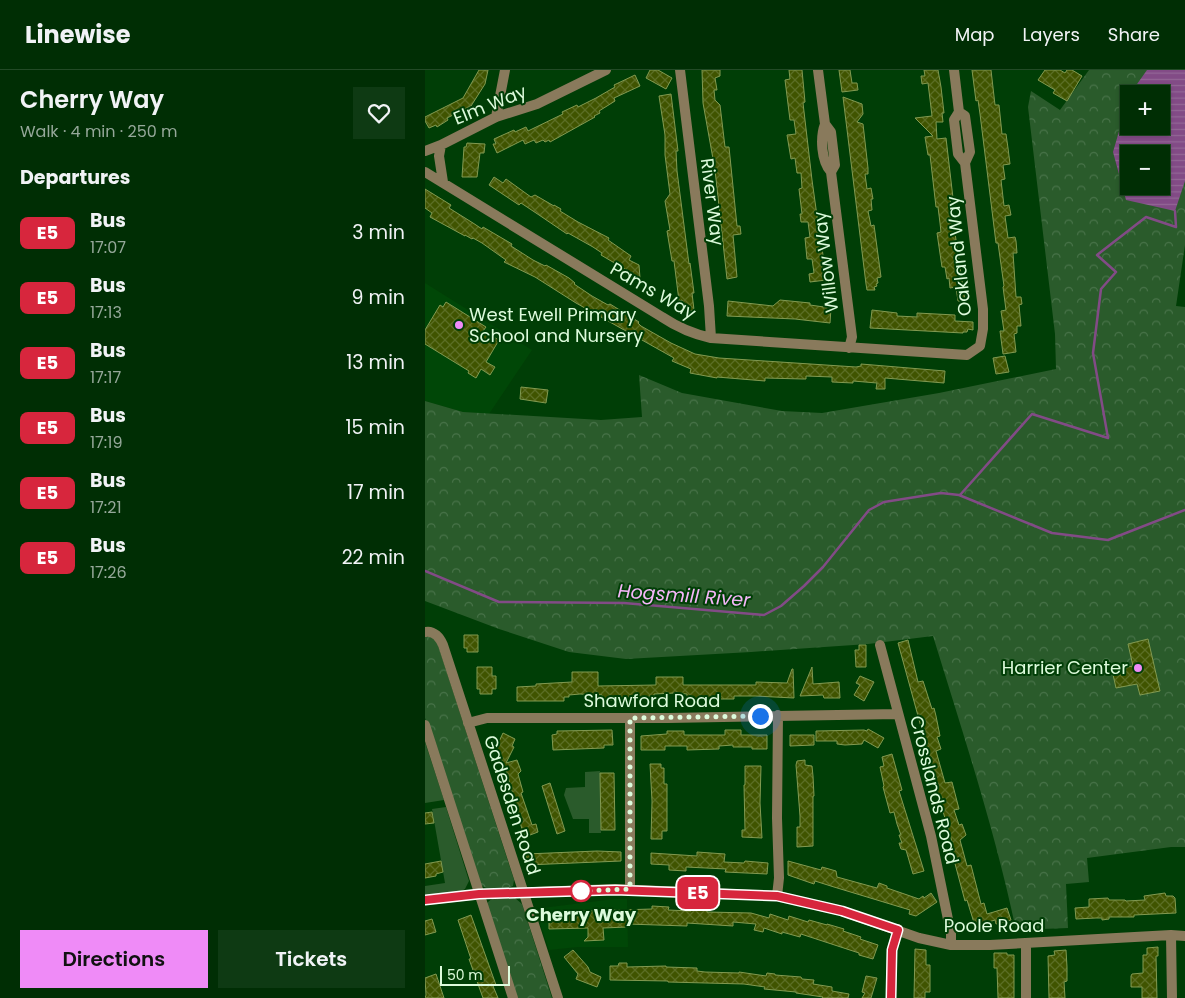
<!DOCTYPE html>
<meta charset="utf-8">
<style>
:root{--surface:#002e04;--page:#0e3a13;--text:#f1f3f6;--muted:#95a89a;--line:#224a26;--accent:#ef8bf7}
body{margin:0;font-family:Poppins,sans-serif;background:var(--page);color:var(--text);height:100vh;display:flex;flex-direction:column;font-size:19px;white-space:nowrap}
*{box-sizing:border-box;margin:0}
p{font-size:16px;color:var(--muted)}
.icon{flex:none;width:28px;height:28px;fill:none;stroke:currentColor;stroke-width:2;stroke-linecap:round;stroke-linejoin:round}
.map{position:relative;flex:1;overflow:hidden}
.details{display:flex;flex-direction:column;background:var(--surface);width:425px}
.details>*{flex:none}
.badge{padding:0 10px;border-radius:8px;font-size:18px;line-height:32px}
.tools{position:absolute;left:695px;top:15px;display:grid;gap:10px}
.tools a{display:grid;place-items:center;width:50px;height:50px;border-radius:0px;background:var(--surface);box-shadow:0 1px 4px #0004,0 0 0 1px var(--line);font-size:25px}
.scale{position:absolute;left:15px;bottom:12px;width:70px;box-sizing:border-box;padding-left:5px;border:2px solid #ddfbdc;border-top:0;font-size:14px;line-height:18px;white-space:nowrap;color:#ddfbdc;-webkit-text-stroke:4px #003e06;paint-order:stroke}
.you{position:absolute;width:25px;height:25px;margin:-12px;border:4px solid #fff;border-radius:50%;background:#1a73e8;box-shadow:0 0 0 8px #1a73e833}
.map>.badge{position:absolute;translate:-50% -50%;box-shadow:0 0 0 2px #fff}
h2{padding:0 20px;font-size:19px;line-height:45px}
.round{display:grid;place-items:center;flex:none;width:52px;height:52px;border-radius:0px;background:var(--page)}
.overview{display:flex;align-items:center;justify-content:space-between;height:85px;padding:0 20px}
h1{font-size:24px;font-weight:600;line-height:38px}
.button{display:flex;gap:10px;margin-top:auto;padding:10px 20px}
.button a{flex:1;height:58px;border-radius:0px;background:var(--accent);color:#111;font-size:20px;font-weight:600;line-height:58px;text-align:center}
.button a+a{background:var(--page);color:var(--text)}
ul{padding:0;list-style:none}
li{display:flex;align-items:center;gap:15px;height:65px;padding:0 20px}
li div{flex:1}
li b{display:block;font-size:19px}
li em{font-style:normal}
li .badge{min-width:55px;font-weight:700;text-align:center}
header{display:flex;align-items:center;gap:30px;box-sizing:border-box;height:70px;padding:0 25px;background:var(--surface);border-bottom:1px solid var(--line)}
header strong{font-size:24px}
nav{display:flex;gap:28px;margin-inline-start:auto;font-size:18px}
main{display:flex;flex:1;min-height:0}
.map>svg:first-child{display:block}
.built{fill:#004707}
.green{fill:#2a5b2b}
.forest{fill:url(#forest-crowns);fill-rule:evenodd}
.water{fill:url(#water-rules);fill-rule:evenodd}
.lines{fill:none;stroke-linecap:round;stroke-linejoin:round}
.stream{stroke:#824b86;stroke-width:2.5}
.building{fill:url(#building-cross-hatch);stroke:#829a51}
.street{stroke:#897a5c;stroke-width:10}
.line-casing{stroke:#fff;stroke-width:11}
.line{stroke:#d7263d;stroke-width:8}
.walk{stroke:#ddfbdc;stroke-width:5;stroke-dasharray:0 9}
.poi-dot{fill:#ef8bf7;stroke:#003e06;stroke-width:2}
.stop-dot{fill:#fff;stroke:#d7263d;stroke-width:2.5}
.labels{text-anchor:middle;stroke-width:4;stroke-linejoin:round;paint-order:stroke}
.street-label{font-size:18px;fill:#ddfbdc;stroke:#003e06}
.poi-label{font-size:18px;fill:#ddfbdc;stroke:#003e06;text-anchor:start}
.stop-label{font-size:18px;font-weight:bold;fill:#ddfbdc;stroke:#003e06}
.water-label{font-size:19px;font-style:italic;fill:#f5b6f9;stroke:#003e06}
</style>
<header>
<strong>Linewise</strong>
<nav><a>Map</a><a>Layers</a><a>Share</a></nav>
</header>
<main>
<section class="details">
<div class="overview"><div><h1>Cherry Way</h1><p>Walk · 4 min · 250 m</p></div><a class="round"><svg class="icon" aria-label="heart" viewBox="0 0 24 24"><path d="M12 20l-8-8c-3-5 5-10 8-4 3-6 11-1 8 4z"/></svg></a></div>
<h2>Departures</h2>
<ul>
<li><span class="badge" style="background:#d7263d;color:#fff">E5</span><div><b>Bus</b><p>17:07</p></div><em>3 min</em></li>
<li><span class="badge" style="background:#d7263d;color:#fff">E5</span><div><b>Bus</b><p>17:13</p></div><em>9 min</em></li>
<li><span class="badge" style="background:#d7263d;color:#fff">E5</span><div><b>Bus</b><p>17:17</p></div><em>13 min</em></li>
<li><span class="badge" style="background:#d7263d;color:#fff">E5</span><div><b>Bus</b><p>17:19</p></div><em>15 min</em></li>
<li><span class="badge" style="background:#d7263d;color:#fff">E5</span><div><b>Bus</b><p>17:21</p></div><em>17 min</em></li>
<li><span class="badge" style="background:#d7263d;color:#fff">E5</span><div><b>Bus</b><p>17:26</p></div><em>22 min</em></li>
</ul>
<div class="button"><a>Directions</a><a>Tickets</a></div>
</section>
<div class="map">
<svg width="760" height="928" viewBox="0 0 760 928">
<defs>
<pattern id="forest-crowns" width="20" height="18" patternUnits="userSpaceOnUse" patternTransform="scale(1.25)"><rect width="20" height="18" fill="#2a5b2b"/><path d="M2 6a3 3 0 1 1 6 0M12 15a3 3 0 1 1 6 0" fill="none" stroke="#487349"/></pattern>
<pattern id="water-rules" width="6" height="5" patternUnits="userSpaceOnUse" patternTransform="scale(1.25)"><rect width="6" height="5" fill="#824b86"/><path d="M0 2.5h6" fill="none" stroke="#936696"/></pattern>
<pattern id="building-cross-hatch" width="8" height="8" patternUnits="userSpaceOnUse" patternTransform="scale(1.25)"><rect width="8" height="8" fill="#405400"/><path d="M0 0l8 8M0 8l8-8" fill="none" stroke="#5b6e25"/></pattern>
</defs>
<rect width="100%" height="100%" fill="#003e06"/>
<path class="built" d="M0,213L107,280L64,344L38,342L0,331Z
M189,829H202L203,877H153L124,880L112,844L117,838Z"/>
<path class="green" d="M0,672L19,730L0,733Z
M175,701L176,763H164V749H148L139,725L141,718L160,717V702Z
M21,737L44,811L40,819L35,822L0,826V816L20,813L7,739Z"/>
<path class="forest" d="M664,0H760V175L751,236L760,237V777H746L662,788L664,812L641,814L643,858L591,860C570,760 538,664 508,566L443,574L326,582L201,589L144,582L74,559L0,531V331L38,342L176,350L217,347L214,305L257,323L357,341L397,343L514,323L631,299L630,264L603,37L606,21L635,40ZM704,24H736V56H704ZM704,84H736V116H704Z
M0,566L9,568L12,572L89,810L88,816C79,821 61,821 53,813L0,648Z
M85,827L90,828L97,834L127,928H91L61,835C66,826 75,828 85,827Z"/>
<path class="water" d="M722,0H760V111L750,141L701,130L688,82L704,27V56H736V24H705ZM704,84H736V116H704Z"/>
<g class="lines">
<path class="stream" d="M535,425L607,344L683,368L668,283L676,219L691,202L672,185L721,147L751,157L750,141
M0,501L74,532L199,533L339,545L356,536L379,516L398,497L444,440L459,432L516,423L534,425L627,463L683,470L760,440"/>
</g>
<path class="building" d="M54,0H63L60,14L46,36L22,48L23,50L12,57L11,55L4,58L0,51V47L38,28Z
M225,0H233L247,8L241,19L221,8Z
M277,0H295V6L290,8L292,20H289L290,30L295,35L300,77H304L312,156H315L316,164L308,165L312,207L302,209L290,100L278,33Z
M364,0H377L380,32L378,33L387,110L393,153H394L401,210L385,212L384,204L389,203L387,189H382L380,168L385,167L383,152H376L375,144H377L374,119L377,118L376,103H372L370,88L366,89L362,65L371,64L369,50H365L360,10L365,9Z
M414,0H425L427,13H432L433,20L417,22Z
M499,0H513L516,17L519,43H517L518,52H511L512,69L521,68L528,128L525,129L540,231H533L531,217L525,218L524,208L522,209L520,197H517L512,163L516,162L515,153L513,137H511L505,85H503L500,67L508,66L490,48L507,46L503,13L497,14L496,6H500Z
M547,0H566L570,35H574L577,64H581L583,78L585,94L578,95L580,109L576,110L579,136L584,135L586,145L580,146L583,168L590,167L591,171L592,183H588L591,227H596L597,234L594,235L596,256H592V263L589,264L591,282L578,284L575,261H579L576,241L581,240L578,217L579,216L573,173H571L555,44L553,30L551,31Z
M620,0H635L640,3L642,0H647L657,6L642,31L628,23L630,20L613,10Z
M210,5L215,16L189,28L190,31L174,41L175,43L169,46L170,47L125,72L124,70L120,72L118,70L111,73L109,70L100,74L98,70L72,83L68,74H71L69,69L89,60L90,62L101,57L103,61L138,44L137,42L152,35L153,37L171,28L190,17L189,15Z
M246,24L253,81H251L252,101L264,194L265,193L269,223H267L269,240L258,242L257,230L254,231L249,191H247L242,161L245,160L240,131L245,124L240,85V65L234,26Z
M418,27L437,34L438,44L432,52L438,54L443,98V104H440L442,119L446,118L448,129H446L447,140L443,141L446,156L449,155L456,207L452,208L453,213L451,214L452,216L449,217L450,220H442L441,214Z
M42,73L60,74L59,83H55L52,107H37L39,77H41Z
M69,107L78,113L81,109L106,127L110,125L129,136V135L136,139L135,141L153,152L184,168L183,170L206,186L204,190L214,195L215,208L176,185L177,183L168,177L143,163L142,164L114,145L96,133L94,135L64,115Z
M0,119L26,135L24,138L48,153L57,159L58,157L87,174L86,176L108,190L120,196L121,195L144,208L150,213L149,214L167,226L183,235L185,234L214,252L213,253L216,256L246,273L270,284L294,288L431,297L436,296V294L520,301L519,313L460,308V319H451L452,313L428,311V313L407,312V307L381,306V309H378L340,308V311L292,307V308L265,303L266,299L247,291L249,288L151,233L110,207L79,192L81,190L57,173L48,168L47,169L40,165V166L5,147L7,143L0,138Z
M355,230L385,233V235L406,238L405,253L370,249L302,246L303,231L348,236Z
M21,232L61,257L58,261L74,270L61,292L70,297L65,305L56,299L51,308L43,303L44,301L0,274V260L15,235L18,237Z
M447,240L472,243V246L492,247V243L530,245V251L548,252V260L543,259L542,262H538V263L445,258Z
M580,286L584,302L571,304L568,288Z
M96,317L123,320L121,333L95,329Z
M39,565H53V582H42V578H39Z
M723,569L735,621L715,625L712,614L691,618L687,600L708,596L703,574Z
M483,570L493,612L498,611L507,639L509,638L511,646L515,666L512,667L516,679L511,681L520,713L527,712L534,739L529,740L534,755L537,754L541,765L535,770L542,796L546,795L556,834L559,833L562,844L582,838L586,850L571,854L570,850L550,856L542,830L540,831L525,775H528L503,691L499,676L501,675L473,573Z
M434,575H441V597H431L430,580H434Z
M52,597H67V606H71V619H67V624H55V619H52Z
M387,597L388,614L414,612L415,628H399L398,625L375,626Z
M367,599H368L369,628L330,626H309V629H262V624L250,623L229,624V627L224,626V629L185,630H177V625L155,624L144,625V627H139V631H92V617L111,616V614L147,612V602H173V616L231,615V607H258V615H331V612L362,613Z
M435,606L449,612L439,631L429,625L435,615L431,613Z
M443,659L459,668L453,678L439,670L437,674L420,675L412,674V671H391V661L439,660L442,661Z
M187,660L188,675H179V678L128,680L127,665L132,664V661Z
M300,660H316V665H342V679H327V677H308V675L294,676V679L262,680V676H240V680H216V666L242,664V661H259V665H300Z
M78,663L90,669L87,676L89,677L81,693L92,690L96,701L93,704L98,722L96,723L107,755L111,754L113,762L105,765H99L87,728H89L83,707L76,688L75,689L71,678Z
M365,665H389V675L365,676Z
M467,684L477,720L474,721L499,801L488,804L481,780L476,779L474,773H477L474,765H476L472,754L469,742L465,743L458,717L459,716L455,697L459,696L457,687Z
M380,690V695L387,696L388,706L389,726H388V776L372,777V757H375V746L371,695L372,691Z
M225,694H236V698H239V714H242V761H237V769H226L227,731Z
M320,696H336L335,733L337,768L317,767V760H320L319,715H320Z
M175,703H189L190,760H176Z
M125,713L140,761L132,764L117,716Z
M7,742L9,753L0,754V743Z
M172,781L196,782V791L101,795V784Z
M272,782L300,784L299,792L319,793L320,791L343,793L342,804L300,802L301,799L261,797V801L244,800V795L226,794V783L272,786Z
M16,791L18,802L11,804V806L0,808V794Z
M363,791L396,800L397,797L411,801L412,807L452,818L454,813L462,816V818L494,829L498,826L499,828L506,823L512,832L491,846L484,844L485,840L409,817L390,811L389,814L363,805Z
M740,823L741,826H748L750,828L751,843L709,845V847H684V849L677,850V848H671L651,849L650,838L664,837V829L683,828L684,830H700L701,831L720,830L719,826Z
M227,836L244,837L243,840L266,841V838L282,840V842L326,843L344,848L345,844L363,850L364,846L383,852L384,850L402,855V854L419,859L418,861L436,867L435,869L453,875L448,889L434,885V883L376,864L375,867L357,862V864L339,858L338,862L329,860L331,854L308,852V856L262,853V856L202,854V857L178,858L179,870L159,871L163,867V858L124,859V846L129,842L227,839Z
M46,845L71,915L68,916L73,928H58L44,889H46L33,850Z
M7,849L11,862L0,865V851Z
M733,877V886H731L732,928H717V917H706V906L707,904L718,903V885H722V878Z
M490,879L501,880V895H505V922H500V928H489Z
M148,880L163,897L165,902L176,907L172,917L151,909L153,904L139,887Z
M641,880L642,897V911L639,912L640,928H624L623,886L630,885L629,881Z
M569,883H582V885H589V928H573L572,898H569Z
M194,893H202V897L241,896V897L272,898V901L280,902L314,903V902L341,906L342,903L350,904V905L376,907L377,909L389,910L388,914L407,917V921L424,924L423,928H397L398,927L371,923V922L339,919L340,917L319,914L243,912V911L185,910V896H193Z
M11,904L19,928H0L1,925L0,908Z
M441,906L452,908L446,928H437L440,923L437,922Z"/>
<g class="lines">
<path class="street" d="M255,0L284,236L286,268
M393,0L400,54L406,62L410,95L406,102
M529,0L534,42L529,50L533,84L540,93
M71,47L80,0
M400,54C395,67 396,91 406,102L427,267L424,278
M16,75L14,86L18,112
M0,81L16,75L71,47L112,34L181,0
M0,102L237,247C252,257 268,264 286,268L542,285L555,276L558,259V239L540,93L545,82L540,46L534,42
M0,562C9,560 15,568 18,575L133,928
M455,575L506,766L526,864V875
M205,648V819
M43,653L62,648H243L473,644
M0,655L88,928
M352,826L354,808L352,748L353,645
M0,830L54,824L190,819L352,826L417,841L494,868L526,875H565L746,865L760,866
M746,865L747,928
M466,928L467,880L473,859
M601,928V874"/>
</g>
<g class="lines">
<g class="line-casing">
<path id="line" d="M0,830L54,824L190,820L352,826L417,841L473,860L467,880L466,928"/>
</g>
<use href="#line" class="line"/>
<path class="walk" d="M156,821L205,819V648L335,646"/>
</g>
<g class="poi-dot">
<circle cx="34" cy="255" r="5"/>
<circle cx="713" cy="598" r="5"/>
</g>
<circle class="stop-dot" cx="156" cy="821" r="10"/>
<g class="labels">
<g class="street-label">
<text transform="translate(65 35) rotate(-22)" y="6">Elm Way</text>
<text transform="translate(287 132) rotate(83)" y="6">River Way</text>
<text transform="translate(534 186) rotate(-96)" y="6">Oakland Way</text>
<text transform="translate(401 192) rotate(-97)" y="6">Willow Way</text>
<text transform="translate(228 221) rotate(30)" y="6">Pams Way</text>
<text x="227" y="637">Shawford Road</text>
<text transform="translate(509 720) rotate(76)" y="6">Crosslands Road</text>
<text transform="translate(87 735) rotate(72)" y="6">Gadesden Road</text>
<text x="569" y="862">Poole Road</text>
</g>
<g class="poi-label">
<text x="44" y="251">West Ewell Primary<tspan x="44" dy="21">School and Nursery</tspan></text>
<text x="703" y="604" text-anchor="end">Harrier Center</text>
</g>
<g class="stop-label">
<text x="156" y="851">Cherry Way</text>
</g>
<g class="water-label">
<text transform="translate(259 525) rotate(4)" y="7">Hogsmill River</text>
</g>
</g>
</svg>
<div class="tools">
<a>+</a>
<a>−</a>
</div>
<div class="scale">50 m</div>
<div class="you" style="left:335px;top:646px"></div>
<b class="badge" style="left:273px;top:823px;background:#d7263d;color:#fff">E5</b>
</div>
</main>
